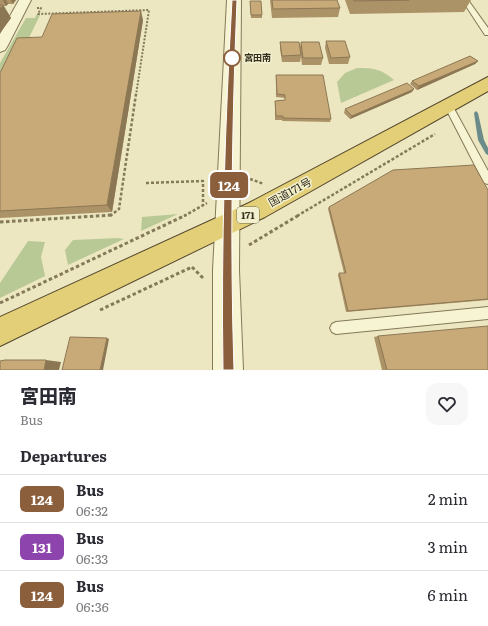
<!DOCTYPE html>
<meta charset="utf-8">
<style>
:root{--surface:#fff;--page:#f7f7f7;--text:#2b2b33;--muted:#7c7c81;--line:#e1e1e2}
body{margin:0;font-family:Literata,"Noto Sans JP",serif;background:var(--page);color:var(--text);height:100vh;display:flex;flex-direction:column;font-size:15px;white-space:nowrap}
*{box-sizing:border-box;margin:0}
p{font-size:13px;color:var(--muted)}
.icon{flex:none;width:22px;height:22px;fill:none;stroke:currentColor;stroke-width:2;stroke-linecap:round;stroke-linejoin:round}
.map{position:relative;height:370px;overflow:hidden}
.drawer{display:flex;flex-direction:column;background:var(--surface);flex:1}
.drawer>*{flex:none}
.badge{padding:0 8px;border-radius:6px;font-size:14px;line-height:26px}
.map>.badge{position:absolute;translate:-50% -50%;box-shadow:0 0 0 2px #fff}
h2{padding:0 20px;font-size:15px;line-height:36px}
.round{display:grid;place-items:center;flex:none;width:42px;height:42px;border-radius:12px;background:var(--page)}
.overview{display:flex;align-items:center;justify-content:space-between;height:68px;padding:0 20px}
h1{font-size:19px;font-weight:800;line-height:30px}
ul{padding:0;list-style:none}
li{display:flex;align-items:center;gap:12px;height:48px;padding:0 20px;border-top:1px solid var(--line)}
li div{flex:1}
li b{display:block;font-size:15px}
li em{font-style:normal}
li .badge{min-width:44px;font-weight:700;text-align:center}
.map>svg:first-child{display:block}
.green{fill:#b8c995}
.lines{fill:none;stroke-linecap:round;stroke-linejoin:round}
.stream{fill:#6b8b8a;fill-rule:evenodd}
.service-casing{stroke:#847959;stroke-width:2}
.minor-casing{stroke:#847959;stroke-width:2}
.tertiary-casing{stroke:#847959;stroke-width:2}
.trunk-casing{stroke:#52462e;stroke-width:2}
.path-far2{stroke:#847959;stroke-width:2;stroke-dasharray:2 1.5;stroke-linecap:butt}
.path-far1{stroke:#847959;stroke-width:2.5;stroke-dasharray:3 2;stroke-linecap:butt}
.path{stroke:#847959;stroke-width:3;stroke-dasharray:3.5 2.5;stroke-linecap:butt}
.service{fill:#f7f4d3;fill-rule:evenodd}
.minor{fill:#f7f4d3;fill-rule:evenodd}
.tertiary{fill:#f7f4d3;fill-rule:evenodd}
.trunk{fill:#e3cf77;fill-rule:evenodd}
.wall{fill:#ac9267}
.shaded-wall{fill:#8c7754}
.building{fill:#c8aa78;stroke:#8c7754}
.line{fill:#8b5e3c;stroke:#fff}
.stop-dot{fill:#fff;stroke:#8b5e3c;stroke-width:2}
.labels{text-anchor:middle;stroke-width:3;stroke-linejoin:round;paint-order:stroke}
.far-stop-label{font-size:9px;font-weight:bold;fill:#342d1d;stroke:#f3f0d0;text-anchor:start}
.shield{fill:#f3f0d0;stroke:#6d6853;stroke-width:1}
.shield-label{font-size:10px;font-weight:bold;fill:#342d1d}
.street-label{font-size:11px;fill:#342d1d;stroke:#f3f0d0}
</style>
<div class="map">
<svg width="488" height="370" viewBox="0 0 488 370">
<rect width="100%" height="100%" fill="#ece7c1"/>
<path class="green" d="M36,15H40L26,44L0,73V63L26,18H35Z
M357,68C374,68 381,69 394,80L341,103L337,82L345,73Z
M178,214L141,231L142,217Z
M118,238L124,239L68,265L65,250L73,240Z
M28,241L45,242L41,257L45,276L0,298V283Z"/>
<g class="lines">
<path class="stream" d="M476,111L478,113L484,140L488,148V155L486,154L478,140L474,113Z"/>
<g class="service-casing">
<path id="service" d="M462,0H468L488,28V35H485Z
M448,102L451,103L488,171V184L484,183L444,105Z
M488,307V319L336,334L332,332L330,328L332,324L336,322Z"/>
</g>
<g class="minor-casing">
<path id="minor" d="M19,0H31L7,47L5,50L0,52V34Z"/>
</g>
<g class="tertiary-casing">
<path id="tertiary" d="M227,0H241L239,270L243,370H213V270Z"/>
</g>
<g class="trunk-casing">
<path id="trunk" d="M488,77V91L265,217L0,346V317L249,203Z"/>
</g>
<path class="path-far2" d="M37,8H41L38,14L149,10L136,95"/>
<path class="path-far1" d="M250,179L264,184
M146,183L203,181V206
M110,216L119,209L136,94
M184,216L207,203
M297,216L435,134"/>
<path class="path" d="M0,222L113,215
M249,245L299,215
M192,267L203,278
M0,303L186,215
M100,310L192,267"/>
<use href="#service" class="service"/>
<use href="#minor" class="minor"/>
<use href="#tertiary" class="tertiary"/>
<use href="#trunk" class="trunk"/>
</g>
<path class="wall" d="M0,0H16L13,4H8L6,6H4L11,18L0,33Z
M270,0H337L340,8L338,17L272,18Z
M345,0H471L464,12L350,14Z
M250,1L262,15V18H251Z
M143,20L112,212L0,218V73L42,37Z
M326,41L350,57L348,64H329L325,48Z
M280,42L300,47L301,42L323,58L321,65H302L301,57L300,62H282L280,49Z
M478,61L475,64L417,90L410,84L412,81Z
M276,75L331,119L330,122L282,121V120H275V101L285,100V98L276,97Z
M412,92L350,119L344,113L345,109Z
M488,190V300L346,312L338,275L339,273H344L328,209L329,207Z
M378,336L488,370H382L374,337Z"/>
<path class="shaded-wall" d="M3,0H6L8,4L6,6Z
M11,0H16L13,4Z
M3,5L11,18L0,33V9Z
M141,11L143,20L112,212L107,205Z
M478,61L475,64L417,90L419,86Z
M414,89L412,92L350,119L352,116Z
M107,338L109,339L103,370H100Z
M46,360L61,362L59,370H44Z"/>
<path class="building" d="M272,0H337L340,8L273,9Z
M354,0H409L354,1Z
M250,1H261L262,15H251Z
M0,5H3L0,9Z
M141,11L107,205L0,211V73L17,38L42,37L52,14Z
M326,41H345L350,57L331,58Z
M280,42H299L301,55L282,56Z
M301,42H319L323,58H303Z
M470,56L478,61L419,86L412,81Z
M276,75H323L331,119L283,118V116H276L275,101L285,100V95L277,94Z
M407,83L414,89L352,116L345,109Z
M474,165L488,190V299L348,311L339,273H346L329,207L393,170Z
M488,326V370H387L378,336Z
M70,337L107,338L100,370H62Z
M5,360H46L44,370H0V361Z"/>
<path class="line" d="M232,0H237C232,123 230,247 234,370H223C221,247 225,123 232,0Z"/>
<circle class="stop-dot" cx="232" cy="58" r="8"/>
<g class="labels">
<g class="far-stop-label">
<text x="244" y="61">宮田南</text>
</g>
<rect class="shield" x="237" y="207" width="22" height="16" rx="3"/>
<g class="shield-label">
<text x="248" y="219">171</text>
</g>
<g class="street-label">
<text transform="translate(290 192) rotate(-29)" y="4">国道171号</text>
</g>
</g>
</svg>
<b class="badge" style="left:229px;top:185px;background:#8b5e3c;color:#fff">124</b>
</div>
<section class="drawer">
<div class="overview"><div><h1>宮田南</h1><p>Bus</p></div><a class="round"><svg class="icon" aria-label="heart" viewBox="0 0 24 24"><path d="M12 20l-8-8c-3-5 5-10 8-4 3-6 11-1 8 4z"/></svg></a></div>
<h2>Departures</h2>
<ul>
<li><span class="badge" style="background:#8b5e3c;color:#fff">124</span><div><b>Bus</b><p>06:32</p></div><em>2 min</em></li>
<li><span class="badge" style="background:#8e44ad;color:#fff">131</span><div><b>Bus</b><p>06:33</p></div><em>3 min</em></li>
<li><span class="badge" style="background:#8b5e3c;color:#fff">124</span><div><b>Bus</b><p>06:36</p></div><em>6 min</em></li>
</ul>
</section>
